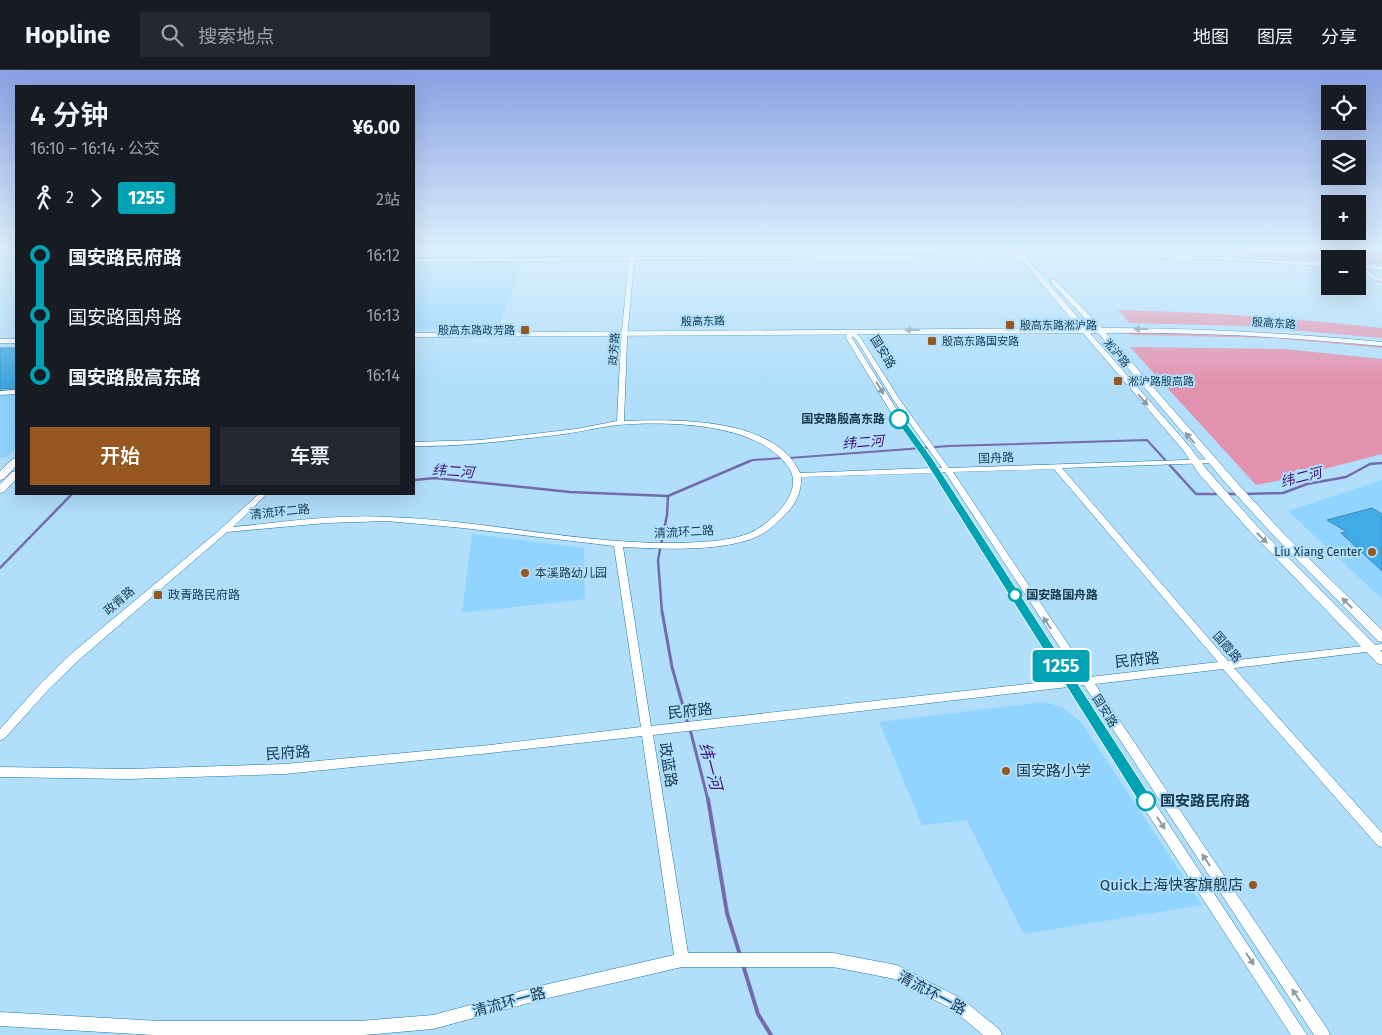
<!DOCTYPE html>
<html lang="zh">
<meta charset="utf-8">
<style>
:root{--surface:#171b24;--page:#242831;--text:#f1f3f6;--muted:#9ea1a6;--line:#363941;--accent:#975720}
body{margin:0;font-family:"Fira Sans","Noto Sans SC",sans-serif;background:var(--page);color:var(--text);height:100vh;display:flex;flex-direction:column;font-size:19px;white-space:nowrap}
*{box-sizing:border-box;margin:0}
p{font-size:16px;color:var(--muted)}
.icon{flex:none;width:28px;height:28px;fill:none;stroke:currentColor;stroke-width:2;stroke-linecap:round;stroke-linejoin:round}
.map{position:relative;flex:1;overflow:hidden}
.drawer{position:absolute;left:15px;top:15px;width:400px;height:410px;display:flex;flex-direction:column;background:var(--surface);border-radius:0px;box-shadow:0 5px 20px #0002}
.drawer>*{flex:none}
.badge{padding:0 10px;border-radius:4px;font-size:18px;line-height:32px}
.controls{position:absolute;left:1321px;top:15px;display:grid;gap:10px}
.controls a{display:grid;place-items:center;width:45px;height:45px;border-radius:0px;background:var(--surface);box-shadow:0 5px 20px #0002;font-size:25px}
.map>.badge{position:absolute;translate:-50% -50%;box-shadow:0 0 0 2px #fff}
.legs{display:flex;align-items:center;gap:8px;height:55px;padding:0 15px;font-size:16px}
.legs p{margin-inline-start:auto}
.summary{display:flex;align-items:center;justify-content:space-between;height:85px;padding:0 15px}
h1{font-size:28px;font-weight:600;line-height:38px}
.action{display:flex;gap:10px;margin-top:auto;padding:10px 15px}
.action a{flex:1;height:58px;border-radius:0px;background:var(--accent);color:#fff;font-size:20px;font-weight:600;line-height:58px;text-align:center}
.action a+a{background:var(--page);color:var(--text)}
ul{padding:0 15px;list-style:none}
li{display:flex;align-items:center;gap:18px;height:60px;font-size:19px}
li i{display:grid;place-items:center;width:8px;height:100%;margin:0 6px;background:currentColor}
li i::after{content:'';width:12px;height:12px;margin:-6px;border:4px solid;border-radius:50%;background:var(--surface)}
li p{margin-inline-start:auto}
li:first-child i{background:linear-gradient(#0000 50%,currentColor 0)}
li:last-child i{background:linear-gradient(currentColor 50%,#0000 0)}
header{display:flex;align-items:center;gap:30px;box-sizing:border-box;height:70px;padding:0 25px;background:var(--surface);border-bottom:1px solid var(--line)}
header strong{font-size:24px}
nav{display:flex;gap:28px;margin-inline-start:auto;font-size:18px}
.search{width:350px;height:45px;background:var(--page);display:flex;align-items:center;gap:12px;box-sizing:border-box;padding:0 18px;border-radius:0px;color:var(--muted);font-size:19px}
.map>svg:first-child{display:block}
.built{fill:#91d4ff}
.green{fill:#e292ae}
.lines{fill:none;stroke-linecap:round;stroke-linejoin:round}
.stream-far4{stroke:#746bae;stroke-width:1}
.stream-far3{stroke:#746bae;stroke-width:2}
.stream-far2{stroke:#746bae;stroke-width:2.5}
.stream-far1{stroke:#746bae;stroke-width:3}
.stream{stroke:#746bae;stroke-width:4}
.building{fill:#40abe6;stroke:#3b8bb8}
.minor-casing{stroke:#2377a3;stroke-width:1}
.major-casing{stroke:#2377a3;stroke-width:1}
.minor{fill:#fff;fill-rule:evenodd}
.major{fill:#fff;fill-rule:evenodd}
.oneway{fill:#8c9ca6}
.line-1{fill:#00a3b4;stroke:#fff}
.poi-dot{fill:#975720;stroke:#b0defb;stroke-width:2}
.stop-1-dot{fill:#fff;stroke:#00a3b4;stroke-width:2.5}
.labels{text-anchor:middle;stroke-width:4;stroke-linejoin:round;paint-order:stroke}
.far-street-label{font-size:11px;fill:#18394d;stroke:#b0defb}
.far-poi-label{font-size:11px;fill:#18394d;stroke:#b0defb;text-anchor:start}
.street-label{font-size:12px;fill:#18394d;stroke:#b0defb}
.stop-label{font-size:12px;font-weight:bold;fill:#18394d;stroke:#b0defb;text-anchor:end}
.poi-label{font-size:12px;fill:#18394d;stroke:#b0defb;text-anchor:start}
.water-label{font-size:14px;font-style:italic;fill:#42137b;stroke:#b0defb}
.near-street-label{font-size:15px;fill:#18394d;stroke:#b0defb}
.near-poi-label{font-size:15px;fill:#18394d;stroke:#b0defb;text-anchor:start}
.near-stop-label{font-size:15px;font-weight:bold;fill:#18394d;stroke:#b0defb;text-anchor:start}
.near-water-label{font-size:16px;font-style:italic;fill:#42137b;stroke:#b0defb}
</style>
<header>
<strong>Hopline</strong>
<div class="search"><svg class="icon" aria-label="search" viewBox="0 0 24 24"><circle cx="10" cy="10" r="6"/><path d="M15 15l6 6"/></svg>搜索地点</div>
<nav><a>地图</a><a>图层</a><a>分享</a></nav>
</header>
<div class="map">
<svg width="1382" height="965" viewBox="0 0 1382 965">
<rect width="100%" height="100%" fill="#b0defb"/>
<path class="built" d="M643,177H707L708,185H652L642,182Z
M523,193L498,258L414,259V194Z
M0,324H16V378L7,387L0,388Z
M1382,410V529L1288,441Z
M472,464L584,478L585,529L462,543Z
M1043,632L1062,637L1081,652L1202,835L1024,864L967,750L922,755L879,652Z"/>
<path class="green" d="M1230,177H1382V194L1358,193V189H1330V191L1247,186L1237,183Z
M1118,240C1206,242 1294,248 1382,258V268L1245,256L1130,253Z
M1127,262L1263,265L1382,276V278L1272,268L1130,265Z
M1130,277L1285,279L1382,289V384L1324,399H1297L1286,409L1256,415Z"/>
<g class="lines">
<path class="stream-far4" d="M0,183H16"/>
<path class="stream-far3" d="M789,388L949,376L1147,370L1167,392
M747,392L753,390L783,388"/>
<path class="stream-far2" d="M1166,391L1196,424H1219
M414,410L435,408L570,422L668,426L750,391
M1227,424H1239
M1244,424L1283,423L1307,414L1346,407L1370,394L1382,393
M0,498L72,424
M662,542L658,490L667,445L668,426"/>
<path class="stream-far1" d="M662,541L672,597L688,654
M690,659L708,730"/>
<path class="stream" d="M708,729L727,843L740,885
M743,895L758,944L771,965"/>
</g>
<path class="building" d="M0,278H16V318L0,319Z
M1372,438L1382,444V501L1341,463L1347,462L1327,450Z"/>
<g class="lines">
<g class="minor-casing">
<path id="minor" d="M630,177H634V187L1123,185L1229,187L1219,177H1223L1234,188L1330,193V197L1233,190L1123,187L634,190L627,270L624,351C674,349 776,347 800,403L930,398L895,349L846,268L847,261L850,259L860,267L900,330L949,398L1214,389L1215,391L1211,393L1062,398L1228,591L1382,574V580L1234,598L1382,763V777L1378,776L1223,599L1095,614L1328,960L1330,965H1314L1084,615L1078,616L1307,965H1291L1144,738L1068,617L653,665L688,883H833L897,895L962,929L1000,960L1002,965H983L952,939L895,909L833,897H682L544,929L433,959L364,965H153L0,956V942L160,951H359L433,945L544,915L674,885L642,666L490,683L285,704L129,709L0,707V697L129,699L285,694L490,675L641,657L614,476L463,458L387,451L326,453L227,462L80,589L50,618L4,669L0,670V659L42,612L72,583L215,464L259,424H267L233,457C285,452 336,444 388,447C484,450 579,474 676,473C701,472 727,472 750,463C761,458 770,450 778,442C789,431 799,413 789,398C759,352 667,351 617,355C594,358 571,364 548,366C503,371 459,377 414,376V372L480,370L576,359L617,351L621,270L629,190L414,192V189L629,187ZM852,266L856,269L894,331L942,398H937L902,348L852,268ZM1054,399L1218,592L1090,607L953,402ZM940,402H945L1080,608H1073ZM933,403L1063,610L651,656L623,477C662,479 730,483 764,463C772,458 778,451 785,445C795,435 802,422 801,407Z
M1358,194L1382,196V200L1365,198L1376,207L1382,208V212L1372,209L1361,200L1362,198L1358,197Z
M16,320V324L0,325V321Z"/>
</g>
<g class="major-casing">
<path id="major" d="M1011,177H1017L1087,258H1094L1051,212V210H1055L1102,258C1196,258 1289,263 1382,272V276C1290,267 1199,262 1106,263L1239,415L1283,463L1382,560V572L1378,571L1275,467L1231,419L1098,263H1090L1189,376L1207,400L1257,456L1382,582V595L1377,593L1249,460L1199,404L1183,380L1083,263L414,267V263L1079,258Z
M0,269H16V273H0Z
M16,388V396L4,409L0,410V401L13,389Z
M16,401V409L4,422L0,423V414L12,402Z"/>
</g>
<use href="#minor" class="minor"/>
<use href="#major" class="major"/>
</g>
<defs><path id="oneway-solid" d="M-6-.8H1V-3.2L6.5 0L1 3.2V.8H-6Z" transform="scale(1.25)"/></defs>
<g class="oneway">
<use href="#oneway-solid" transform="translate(1141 259) rotate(-180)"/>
<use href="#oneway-solid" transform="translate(912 260) rotate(180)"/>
<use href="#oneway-solid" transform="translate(880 318) rotate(58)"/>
<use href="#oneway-solid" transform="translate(1143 330) rotate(48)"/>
<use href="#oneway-solid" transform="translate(1190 368) rotate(-131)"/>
<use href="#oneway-solid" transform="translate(1262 468) rotate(45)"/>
<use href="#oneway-solid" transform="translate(1347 533) rotate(-135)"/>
<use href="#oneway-solid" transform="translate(1047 553) rotate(-123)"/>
<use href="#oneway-solid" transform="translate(1161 753) rotate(57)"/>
<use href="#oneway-solid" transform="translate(1206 790) rotate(-124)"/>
<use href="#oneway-solid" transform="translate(1250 889) rotate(57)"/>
<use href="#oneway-solid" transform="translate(1296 925) rotate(-124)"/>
</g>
<linearGradient id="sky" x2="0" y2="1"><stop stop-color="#89a0e2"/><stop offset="0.57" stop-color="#dbf0fd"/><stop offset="1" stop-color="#dbf0fd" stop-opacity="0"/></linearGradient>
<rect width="1382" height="312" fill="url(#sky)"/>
<path class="line-1" d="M897,347H902L932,388L1151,727L1153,731L1151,735L1146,737L1141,735L923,388L895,349Z"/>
<g class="poi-dot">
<rect x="1005" y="250" width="10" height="10" rx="2.5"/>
<rect x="520" y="255" width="10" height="10" rx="2.5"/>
<rect x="927" y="266" width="10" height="10" rx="2.5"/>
<rect x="1113" y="306" width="10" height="10" rx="2.5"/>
<circle cx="1372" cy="482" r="5"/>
<circle cx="525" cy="503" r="5"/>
<rect x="153" y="520" width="10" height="10" rx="2.5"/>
<circle cx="1006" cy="701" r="5"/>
<circle cx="1253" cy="815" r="5"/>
</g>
<g class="stop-1-dot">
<circle cx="899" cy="349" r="9"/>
<circle cx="1015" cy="525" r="6"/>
<circle cx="1146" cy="731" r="9"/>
</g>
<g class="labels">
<g class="far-street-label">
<text transform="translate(703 251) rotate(-1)" y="4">殷高东路</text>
<text transform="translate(1274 253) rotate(4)" y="4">殷高东路</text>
<text transform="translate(614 279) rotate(-86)" y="4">政芳路</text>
<text transform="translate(1117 283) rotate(50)" y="4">淞沪路</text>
</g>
<g class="far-poi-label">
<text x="1020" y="259">殷高东路淞沪路</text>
<text x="515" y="264" text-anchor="end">殷高东路政芳路</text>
<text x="942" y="275">殷高东路国安路</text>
<text x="1128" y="315">淞沪路殷高路</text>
</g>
<g class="street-label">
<text transform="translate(883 282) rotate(58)" y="4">国安路</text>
<text transform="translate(996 388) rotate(-2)" y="4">国舟路</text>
<text transform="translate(280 442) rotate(-6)" y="4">清流环二路</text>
<text transform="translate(684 462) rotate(-3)" y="4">清流环二路</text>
<text transform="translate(119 531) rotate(-41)" y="4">政青路</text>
<text transform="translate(1227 577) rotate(49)" y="4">国霞路</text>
<text transform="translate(1105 641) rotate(58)" y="4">国安路</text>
</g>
<g class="stop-label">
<text x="885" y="353">国安路殷高东路</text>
<text x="1026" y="529" text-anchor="start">国安路国舟路</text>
</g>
<g class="poi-label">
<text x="1362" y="486" text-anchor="end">Liu Xiang Center</text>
<text x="535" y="507">本溪路幼儿园</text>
<text x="168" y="529">政青路民府路</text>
</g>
<g class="water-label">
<text transform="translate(863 372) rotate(-4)" y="5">纬二河</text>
<text transform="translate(453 401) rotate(4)" y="5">纬二河</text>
<text transform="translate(1301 407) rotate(-14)" y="5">纬二河</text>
</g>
<g class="near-street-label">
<text transform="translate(1137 590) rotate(-6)" y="5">民府路</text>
<text transform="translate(690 641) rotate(-6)" y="5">民府路</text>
<text transform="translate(288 683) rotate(-4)" y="5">民府路</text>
<text transform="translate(668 695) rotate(81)" y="5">政蓝路</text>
<text transform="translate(932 923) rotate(28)" y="5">清流环一路</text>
<text transform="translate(509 932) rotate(-15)" y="5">清流环一路</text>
</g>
<g class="near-poi-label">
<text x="1016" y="706">国安路小学</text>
<text x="1243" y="820" text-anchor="end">Quick上海快客旗舰店</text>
</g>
<g class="near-stop-label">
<text x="1160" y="736">国安路民府路</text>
</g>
<g class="near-water-label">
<text transform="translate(711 696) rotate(75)" y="6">纬一河</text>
</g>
</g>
</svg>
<div class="controls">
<a><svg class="icon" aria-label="locate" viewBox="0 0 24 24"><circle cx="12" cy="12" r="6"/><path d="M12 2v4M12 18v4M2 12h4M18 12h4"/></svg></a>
<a><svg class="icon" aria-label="layers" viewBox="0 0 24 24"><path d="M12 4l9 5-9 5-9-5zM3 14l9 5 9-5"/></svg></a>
<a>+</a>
<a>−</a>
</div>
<b class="badge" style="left:1061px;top:596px;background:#00a3b4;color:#fff">1255</b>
<section class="drawer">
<div class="summary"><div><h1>4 分钟</h1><p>16:10 – 16:14 · 公交</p></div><b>¥6.00</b></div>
<div class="legs"><svg class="icon" aria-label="walk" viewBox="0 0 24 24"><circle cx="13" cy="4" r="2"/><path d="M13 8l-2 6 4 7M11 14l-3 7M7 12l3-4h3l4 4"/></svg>2<svg class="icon" aria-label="forward" viewBox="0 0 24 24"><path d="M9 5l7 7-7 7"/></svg><b class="badge" style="background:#00a3b4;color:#fff">1255</b><p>2站</p></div>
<ul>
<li><i style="color:#00a3b4"></i><b>国安路民府路</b><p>16:12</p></li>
<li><i style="color:#00a3b4"></i><span>国安路国舟路</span><p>16:13</p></li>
<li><i style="color:#00a3b4"></i><b>国安路殷高东路</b><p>16:14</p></li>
</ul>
<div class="action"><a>开始</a><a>车票</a></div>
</section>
</div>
